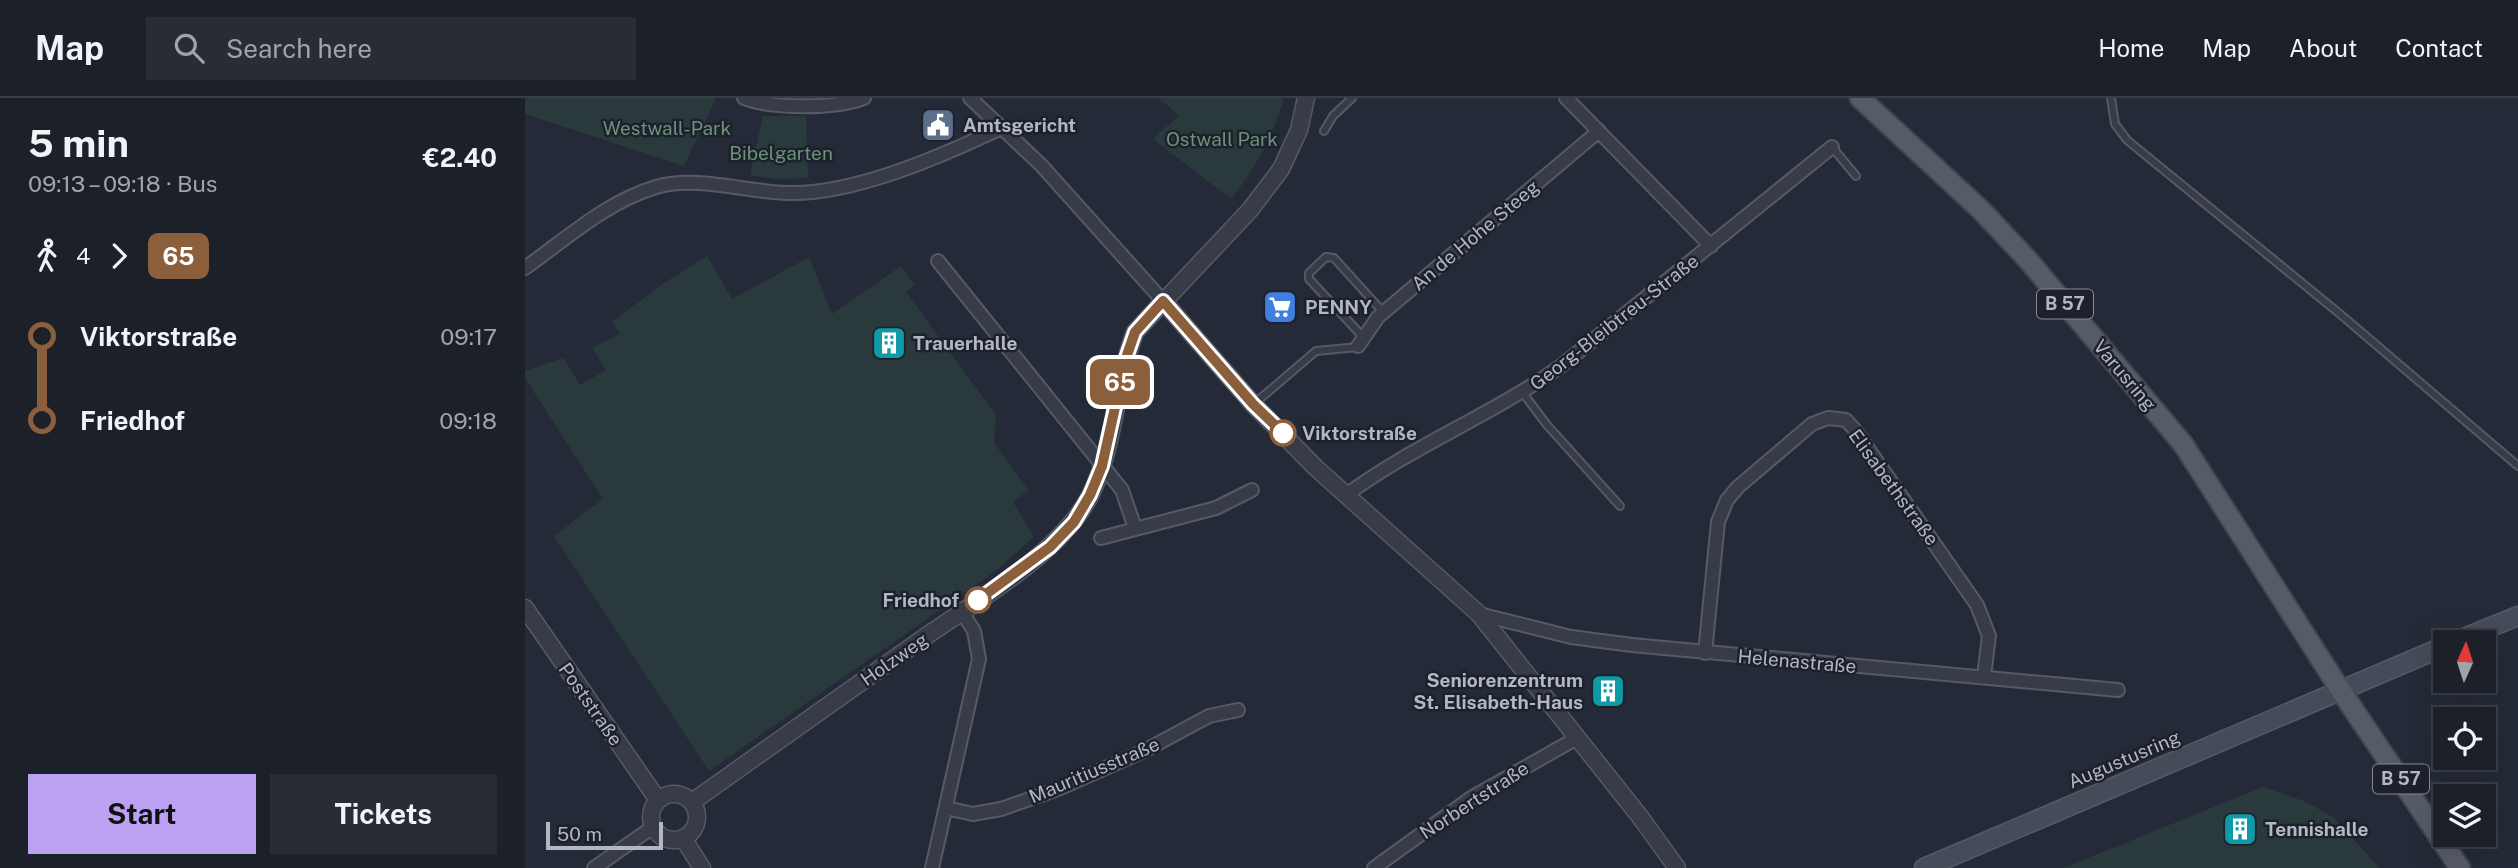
<!DOCTYPE html>
<meta charset="utf-8">
<style>
:root{--surface:#1b2029;--page:#282d35;--text:#f1f3f6;--muted:#a0a3a8;--line:#393e46;--accent:#bca0f2}
body{margin:0;font-family:"Public Sans",sans-serif;background:var(--page);color:var(--text);height:100vh;display:flex;flex-direction:column;font-size:26px;white-space:nowrap}
*{box-sizing:border-box;margin:0}
p{font-size:23px;color:var(--muted)}
.icon{flex:none;width:38px;height:38px;fill:none;stroke:currentColor;stroke-width:2;stroke-linecap:round;stroke-linejoin:round}
.map{position:relative;flex:1;overflow:hidden}
.drawer{display:flex;flex-direction:column;background:var(--surface);width:525px}
.drawer>*{flex:none}
.badge{padding:0 14px;border-radius:10px;font-size:24px;line-height:46px}
.needle{width:46px;rotate:3deg}
.buttons{position:absolute;left:1908px;top:532px;display:grid;gap:14px}
.buttons a{display:grid;place-items:center;width:63px;height:63px;border-radius:0px;background:var(--surface);box-shadow:0 7px 28px #0002,0 0 0 2px var(--line);font-size:35px}
.scale{position:absolute;left:21px;bottom:18px;width:117px;box-sizing:border-box;padding-left:7px;border:4px solid #b2b7c4;border-top:0;font-size:19px;line-height:24px;white-space:nowrap;color:#b2b7c4;-webkit-text-stroke:5px #1d212c;paint-order:stroke}
.map>.badge{position:absolute;translate:-50% -50%;box-shadow:0 0 0 4px #fff}
.legs{display:flex;align-items:center;gap:10px;height:77px;padding:0 28px;font-size:23px}
.legs p{margin-inline-start:auto}
.head{display:flex;align-items:center;justify-content:space-between;height:119px;padding:0 28px}
h1{font-size:38px;font-weight:700;line-height:52px}
.action{display:flex;gap:14px;margin-top:auto;padding:14px 28px}
.action a{flex:1;height:80px;border-radius:0px;background:var(--accent);color:#111;font-size:28px;font-weight:700;line-height:80px;text-align:center}
.action a+a{background:var(--page);color:var(--text)}
ul{padding:0 28px;list-style:none}
li{display:flex;align-items:center;gap:24px;height:84px;font-size:26px}
li i{display:grid;place-items:center;width:10px;height:100%;margin:0 9px;background:currentColor}
li i::after{content:'';width:18px;height:18px;margin:-9px;border:5px solid;border-radius:50%;background:var(--surface)}
li p{margin-inline-start:auto}
li:first-child i{background:linear-gradient(#0000 50%,currentColor 0)}
li:last-child i{background:linear-gradient(currentColor 50%,#0000 0)}
header{display:flex;align-items:center;gap:42px;box-sizing:border-box;height:98px;padding:0 35px;background:var(--surface);border-bottom:2px solid var(--line)}
header strong{font-size:33px}
nav{display:flex;gap:38px;margin-inline-start:auto;font-size:24px}
.search{width:490px;height:63px;background:var(--page);display:flex;align-items:center;gap:18px;box-sizing:border-box;padding:0 24px;border-radius:0px;color:var(--muted);font-size:26px}
main{display:flex;flex:1;min-height:0}
.map>svg:first-child{display:block}
.green{fill:#2a3a3c}
.lines{fill:none;stroke-linecap:round;stroke-linejoin:round}
.service-casing{stroke:#555a66;stroke-width:10}
.minor-casing{stroke:#555a66;stroke-width:16}
.tertiary-casing{stroke:#555a66;stroke-width:19}
.secondary-casing{stroke:#555a66;stroke-width:21}
.primary-casing{stroke:#414551;stroke-width:23}
.service{stroke:#373c48;stroke-width:6}
.minor{stroke:#373c48;stroke-width:12}
.tertiary{stroke:#373c48;stroke-width:16}
.secondary{stroke:#464b5a;stroke-width:18}
.primary{stroke:#565b68;stroke-width:19}
.line-1-casing{stroke:#fff;stroke-width:16}
.line-1{stroke:#8b5e3c;stroke-width:10}
.stop-1-dot{fill:#fff;stroke:#8b5e3c;stroke-width:3.5}
.labels{text-anchor:middle;stroke-width:5;stroke-linejoin:round;paint-order:stroke}
.shield{fill:#1d212c;stroke:#858a96;stroke-width:2}
.shield-label{font-size:18px;font-weight:bold;fill:#b2b7c4}
.poi-label{font-size:19px;font-weight:bold;fill:#b2b7c4;stroke:#1d212c;text-anchor:start}
.park-label{font-size:19px;fill:#6c927a;stroke:#1d212c}
.street-label{font-size:19px;fill:#b2b7c4;stroke:#1d212c}
.stop-label{font-size:19px;font-weight:bold;fill:#b2b7c4;stroke:#1d212c;text-anchor:start}
</style>
<header>
<strong>Map</strong>
<div class="search"><svg class="icon" aria-label="search" viewBox="0 0 24 24"><circle cx="10" cy="10" r="6"/><path d="M15 15l6 6"/></svg>Search here</div>
<nav><a>Home</a><a>Map</a><a>About</a><a>Contact</a></nav>
</header>
<main>
<section class="drawer">
<div class="head"><div><h1>5 min</h1><p>09:13 – 09:18 · Bus</p></div><b>€2.40</b></div>
<div class="legs"><svg class="icon" aria-label="walk" viewBox="0 0 24 24"><circle cx="13" cy="4" r="2"/><path d="M13 8l-2 6 4 7M11 14l-3 7M7 12l3-4h3l4 4"/></svg>4<svg class="icon" aria-label="forward" viewBox="0 0 24 24"><path d="M9 5l7 7-7 7"/></svg><b class="badge" style="background:#8b5e3c;color:#fff">65</b></div>
<ul>
<li><i style="color:#8b5e3c"></i><b>Viktorstraße</b><p>09:17</p></li>
<li><i style="color:#8b5e3c"></i><b>Friedhof</b><p>09:18</p></li>
</ul>
<div class="action"><a>Start</a><a>Tickets</a></div>
</section>
<div class="map">
<svg width="1993" height="770" viewBox="0 0 1993 770">
<rect width="100%" height="100%" fill="#242a37"/>
<path class="green" d="M0,0H191L159,68L0,16Z
M633,0H759C748,38 731,70 706,101L628,41L654,17Z
M238,18H281L283,80L253,81L225,77Z
M182,158L207,201L284,159L307,216L376,168L390,187L381,194L471,317L469,345L504,392L488,404L509,439L468,475L184,673L29,438L78,401L0,280V273L39,260L55,287L81,272L67,250L95,236L87,224L136,187Z
M1738,689L1779,703L1808,719L1855,770H1538Z"/>
<g class="lines">
<g class="service-casing">
<path id="service" d="M1586,0L1590,26L1602,42L1815,216L1993,368
M799,33L808,18L827,0
M1307,49L1331,78
M839,240L784,181V175L801,159L809,160L858,214
M998,295L1022,327L1095,408
M730,305L791,253L833,249"/>
</g>
<g class="minor-casing">
<path id="minor" d="M219,0C247,11 311,11 339,0
M445,0L516,67L638,203
M1041,0L1186,148
M413,163L597,392L610,430
M0,170C41,141 81,104 131,89C170,77 222,94 263,95C328,97 417,58 476,30
M833,248L853,219L1074,33
M820,398C887,348 967,317 1036,268L1307,49
M576,440L691,410L727,392
M954,516L1046,539L1107,547L1593,592
M1180,555L1193,424L1202,402L1213,389L1287,326L1303,320L1321,322L1330,332L1452,507L1464,538L1459,578
M421,710L448,716L476,711L533,691L619,653L684,618L713,612
M69,770L128,729
M407,770L454,561L449,533L437,514
M849,770L946,700L1052,640"/>
</g>
<g class="tertiary-casing">
<path id="tertiary" d="M638,203L728,306L791,370L954,516L1116,720L1152,770
M0,510L133,702
M126 719a23 23 0 1 1 46 0a23 23 0 1 1-46 0Z
M167,704C243,650 320,596 397,541C450,504 535,456 565,398C590,349 590,287 610,234L725,112L756,71L774,32L781,0
M158,740L177,770"/>
</g>
<g class="secondary-casing">
<path id="secondary" d="M1929,544L1993,518
M1399,770L1920,548"/>
</g>
<g class="primary-casing">
<path id="primary" d="M1335,0L1456,112L1503,162L1658,346L1816,593L1935,770"/>
</g>
<use href="#service" class="service"/>
<use href="#minor" class="minor"/>
<use href="#tertiary" class="tertiary"/>
<use href="#secondary" class="secondary"/>
<use href="#primary" class="primary"/>
</g>
<g class="lines">
<g class="line-1-casing">
<path id="line-1" d="M453,502L525,449L549,424L565,397L577,368L601,260L610,234L638,203L728,306L758,335"/>
</g>
<use href="#line-1" class="line-1"/>
</g>
<defs>
<g id="civic-square" transform="scale(1.75)"><rect x="-9" y="-9" width="18" height="18" rx="4" fill="#5c6f8a" stroke="#1d212c"/><path d="M-.6-6.5H3V-4.5H.6V-3L4-1V1h2V6H-6V1h2V-1L-.6-3ZM-1.2 2.5V6h2.4V2.5Z" fill="#fff"/></g>
<g id="supermarket-square" transform="scale(1.75)"><rect x="-9" y="-9" width="18" height="18" rx="4" fill="#3f7fe0" stroke="#1d212c"/><path d="M-6-5.5h2.5l.6 2H6L4.5 2H-2.5L-4.4-4H-6ZM-1.5 3.2a1.3 1.3 0 1 0 .1 0ZM3 3.2a1.3 1.3 0 1 0 .1 0Z" fill="#fff"/></g>
<g id="building-square" transform="scale(1.75)"><rect x="-9" y="-9" width="18" height="18" rx="4" fill="#0f9aa8" stroke="#1d212c"/><path d="M-4-6H4V6H1V3H-1V6H-4ZM-2.5-4.3h1.7v1.8h-1.7ZM.8-4.3h1.7v1.8H.8ZM-2.5-1h1.7V.8h-1.7ZM.8-1h1.7V.8H.8Z" fill="#fff"/></g>
</defs>
<g fill-rule="evenodd">
<use href="#civic-square" x="413" y="27"/>
<use href="#supermarket-square" x="755" y="209"/>
<use href="#building-square" x="364" y="245"/>
<use href="#building-square" x="1083" y="593"/>
<use href="#building-square" x="1715" y="731"/>
</g>
<g class="stop-1-dot">
<circle cx="758" cy="335" r="12"/>
<circle cx="453" cy="502" r="12"/>
</g>
<g class="labels">
<g class="shield">
<rect x="1512" y="191.5" width="56" height="29" rx="5"/>
<rect x="1848" y="666.5" width="56" height="29" rx="5"/>
</g>
<g class="shield-label">
<text x="1540" y="212">B 57</text>
<text x="1876" y="687">B 57</text>
</g>
<g class="poi-label">
<text x="438" y="34">Amtsgericht</text>
<text x="780" y="216">PENNY</text>
<text x="388" y="252">Trauerhalle</text>
<text x="1058" y="589" text-anchor="end">Seniorenzentrum<tspan x="1058" dy="22">St. Elisabeth-Haus</tspan></text>
<text x="1740" y="738">Tennishalle</text>
</g>
<g class="park-label">
<text x="142" y="37">Westwall-Park</text>
<text x="697" y="48">Ostwall Park</text>
<text x="256" y="62">Bibelgarten</text>
</g>
<g class="street-label">
<text transform="translate(950 137) rotate(-40)" y="7">An de Hohe Steeg</text>
<text transform="translate(1089 224) rotate(-38)" y="7">Georg-Bleibtreu-Straße</text>
<text transform="translate(1600 277) rotate(50)" y="7">Varusring</text>
<text transform="translate(1369 389) rotate(54)" y="7">Elisabethstraße</text>
<text transform="translate(369 561) rotate(-35)" y="7">Holzweg</text>
<text transform="translate(1272 563) rotate(5)" y="7">Helenastraße</text>
<text transform="translate(66 606) rotate(55)" y="7">Poststraße</text>
<text transform="translate(1599 661) rotate(-23)" y="7">Augustusring</text>
<text transform="translate(569 672) rotate(-23)" y="7">Mauritiusstraße</text>
<text transform="translate(949 702) rotate(-33)" y="7">Norbertstraße</text>
</g>
<g class="stop-label">
<text x="777" y="342">Viktorstraße</text>
<text x="434" y="509" text-anchor="end">Friedhof</text>
</g>
</g>
</svg>
<div class="buttons">
<a><svg class="needle" viewBox="-14 -14 28 28"><path d="M0-13l5 13h-10z" fill="#e53935"/><path d="M0 13l5-13h-10z" fill="#a0a3a8"/></svg></a>
<a><svg class="icon" aria-label="locate" viewBox="0 0 24 24"><circle cx="12" cy="12" r="6"/><path d="M12 2v4M12 18v4M2 12h4M18 12h4"/></svg></a>
<a><svg class="icon" aria-label="layers" viewBox="0 0 24 24"><path d="M12 4l9 5-9 5-9-5zM3 14l9 5 9-5"/></svg></a>
</div>
<div class="scale">50 m</div>
<b class="badge" style="left:595px;top:284px;background:#8b5e3c;color:#fff">65</b>
</div>
</main>
